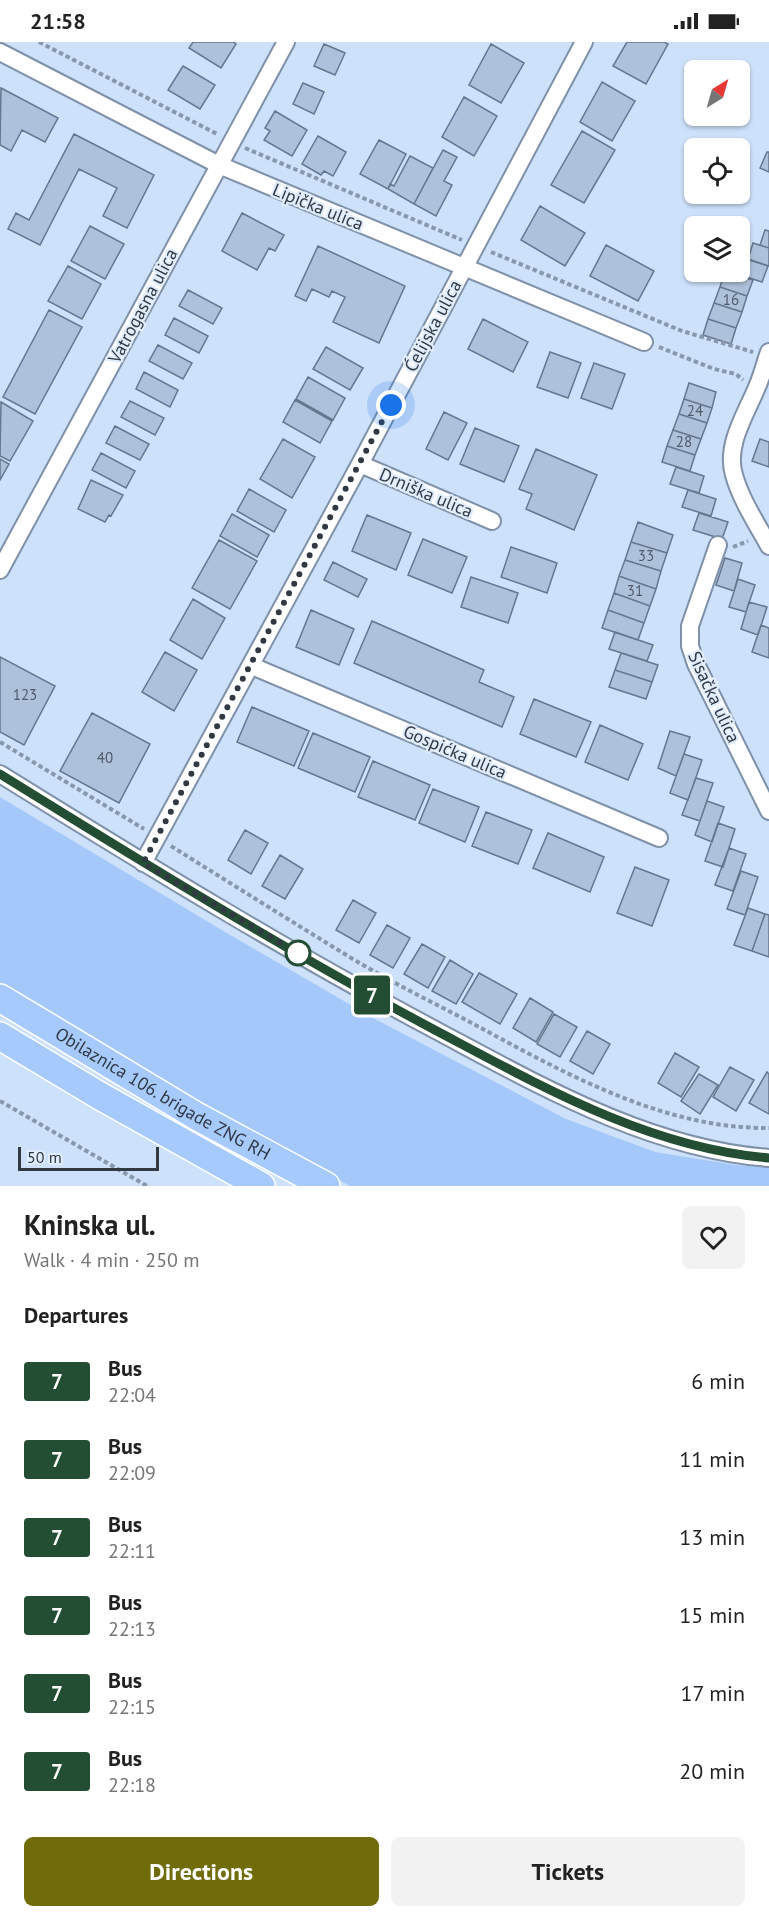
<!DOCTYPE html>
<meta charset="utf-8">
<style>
:root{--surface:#fff;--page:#f2f2f2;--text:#222;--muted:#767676;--accent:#716c0a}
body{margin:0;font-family:"PT Sans",sans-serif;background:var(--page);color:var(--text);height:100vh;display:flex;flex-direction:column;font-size:22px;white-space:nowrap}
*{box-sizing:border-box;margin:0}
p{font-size:20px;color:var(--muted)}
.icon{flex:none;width:33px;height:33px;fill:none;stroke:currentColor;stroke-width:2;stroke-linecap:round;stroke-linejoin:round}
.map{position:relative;height:1144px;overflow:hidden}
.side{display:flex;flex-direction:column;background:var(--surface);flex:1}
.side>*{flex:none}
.badge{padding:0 12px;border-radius:4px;font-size:21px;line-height:39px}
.needle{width:39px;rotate:37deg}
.controls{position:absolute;left:684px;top:18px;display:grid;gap:12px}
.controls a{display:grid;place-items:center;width:66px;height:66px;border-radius:9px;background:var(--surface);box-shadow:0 2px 4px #0004;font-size:30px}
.scale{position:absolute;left:18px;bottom:15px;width:141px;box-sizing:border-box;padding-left:6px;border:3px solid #313943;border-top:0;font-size:16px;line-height:21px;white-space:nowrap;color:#313943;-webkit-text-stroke:4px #e1edfd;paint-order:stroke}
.you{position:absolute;width:30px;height:30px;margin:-15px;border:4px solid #fff;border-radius:50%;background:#1a73e8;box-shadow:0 0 0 9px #1a73e833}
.map>.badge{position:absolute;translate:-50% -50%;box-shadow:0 0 0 3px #fff}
h2{padding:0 24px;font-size:22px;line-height:54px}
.round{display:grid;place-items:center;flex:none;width:63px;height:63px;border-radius:9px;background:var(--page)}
.overview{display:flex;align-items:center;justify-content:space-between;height:102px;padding:0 24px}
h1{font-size:28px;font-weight:700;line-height:45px}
.primary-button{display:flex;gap:12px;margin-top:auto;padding:12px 24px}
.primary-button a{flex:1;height:69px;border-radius:9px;background:var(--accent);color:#fff;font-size:24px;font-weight:700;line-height:69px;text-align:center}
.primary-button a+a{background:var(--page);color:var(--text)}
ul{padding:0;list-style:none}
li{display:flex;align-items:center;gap:18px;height:78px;padding:0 24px}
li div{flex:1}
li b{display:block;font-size:22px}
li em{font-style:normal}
li .badge{min-width:66px;font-weight:700;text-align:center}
.status{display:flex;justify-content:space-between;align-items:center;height:42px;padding:0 30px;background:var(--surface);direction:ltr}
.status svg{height:16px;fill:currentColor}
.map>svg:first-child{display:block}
.green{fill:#a4c8fa}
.building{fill:#aec1db;stroke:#65768e;stroke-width:1.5}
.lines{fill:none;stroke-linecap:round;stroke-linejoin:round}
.minor-casing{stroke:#7f91a9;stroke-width:20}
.trunk-casing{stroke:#fff;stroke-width:30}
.path{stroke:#8997aa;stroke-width:4;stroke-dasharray:4.5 3;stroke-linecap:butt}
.minor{stroke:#fff;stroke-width:16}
.trunk{stroke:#a7cafc;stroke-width:27}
.line-casing{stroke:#fff;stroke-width:14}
.line{stroke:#244e34;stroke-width:9}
.walk{stroke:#313943;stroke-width:6;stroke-dasharray:0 10.8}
.stop-dot{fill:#fff;stroke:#244e34;stroke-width:3}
.labels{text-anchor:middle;stroke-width:4.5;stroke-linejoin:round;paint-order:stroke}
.number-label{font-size:15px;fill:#505b69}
.street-label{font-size:18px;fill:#313943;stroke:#e1edfd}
</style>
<div class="status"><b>21:58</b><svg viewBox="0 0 49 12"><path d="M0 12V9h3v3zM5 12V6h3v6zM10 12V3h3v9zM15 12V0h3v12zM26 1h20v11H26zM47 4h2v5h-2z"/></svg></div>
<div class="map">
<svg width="769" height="1144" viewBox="0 0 769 1144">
<rect width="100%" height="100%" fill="#cde1fb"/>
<path class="green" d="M0,755L220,887L373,976L566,1077L655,1110L736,1123L769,1125V1144H350L119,1015L0,943Z"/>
<path class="building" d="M193,0H233L236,2L221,26L189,6Z
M627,0H664L668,2L646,42L613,24Z
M324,2L345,11L335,33L314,24Z
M491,2L524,21L501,61L469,43Z
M183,24L215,43L200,67L168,48Z
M602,40L635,59L612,99L580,80Z
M303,41L324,50L314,72L293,62Z
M1,46L58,76L45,100L22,88L11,109L0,103Z
M464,55L497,74L474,114L442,95Z
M275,69L307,88L292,114L264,98L270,89L265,86Z
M582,89L615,108L584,161L551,143Z
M74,92L154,133L127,186L103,174L117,146L79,127L40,203L8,187L16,171L29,178Z
M318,94L346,110L333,134L324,129L321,133L302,122Z
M379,98L406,112L388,147L360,132Z
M443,108L457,115L444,139L452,143L436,174L414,162Z
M767,110H769V130L760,126Z
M410,114L433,126L414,162L388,147L390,142L394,144Z
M540,164L585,191L565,224L521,198Z
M242,171L284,193L275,209L269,206L257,228L222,209Z
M90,184L124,202L105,237L71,219Z
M765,188L769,189V206L760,203Z
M753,201L769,206V224L748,217Z
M606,203L654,229L638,259L590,234Z
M318,204L405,244L379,301L333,280L345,255L332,249L329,255L312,247L306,259L295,254Z
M740,215L768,224L762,240L734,231L735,230H740Z
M68,224L101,242L82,277L48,259Z
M725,230L753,238L747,254L720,245Z
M720,245L747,254L742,270L714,261Z
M188,248L222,266L213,282L179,264Z
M714,261L742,270L736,286L708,277Z
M49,268L82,285L35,372L3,355Z
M174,276L208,294L199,311L165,293Z
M483,277L528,300L513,330L468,307Z
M708,277L736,286L731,302L703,293Z
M158,303L192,321L183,337L149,319Z
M326,305L363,326L350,348L313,327Z
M550,310L581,321L568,356L537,345Z
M594,321L625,332L612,367L581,356Z
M144,330L178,348L170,365L136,347Z
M308,335L345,356L333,378L296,357Z
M689,341L716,350L712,366L684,357Z
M684,357L712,366L707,381L679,372Z
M295,358L332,379L320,401L283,380Z
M130,359L164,376L155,393L121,375Z
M1,360L33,379L10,419L0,414Z
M444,370L467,381L448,418L426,407Z
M679,372L707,381L701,397L673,388Z
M115,384L149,402L140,418L106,401Z
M475,386L519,404L504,440L460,422Z
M673,388L701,397L695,413L667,404Z
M283,397L315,415L292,456L260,437Z
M760,397L769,400V425L752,419Z
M667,404L695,413L690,429L662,420Z
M536,407L597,433L574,488L526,467L532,452L519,447Z
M101,411L135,429L126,446L92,428Z
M0,417L9,422L0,438Z
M676,425L704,434L699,451L670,442Z
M91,438L123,453L111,474L109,473L105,480L78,467Z
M249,447L286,468L274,490L237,469Z
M688,448L716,457L711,474L682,465Z
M699,471L728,480L722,497L693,488Z
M232,472L269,493L257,515L220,494Z
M367,473L411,491L396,528L352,509Z
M638,480L673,493L667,511L631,500Z
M423,497L467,515L452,551L408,533Z
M219,498L257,519L230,567L192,546Z
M631,500L667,511L661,529L625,518Z
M511,505L557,521L547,551L501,535Z
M725,516L742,521L734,549L716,543Z
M625,518L661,529L656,547L619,534Z
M333,520L367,537L358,555L324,538Z
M619,534L656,547L650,564L614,551Z
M471,535L518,551L508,581L461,565Z
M738,537L755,543L746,570L729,565Z
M614,551L650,564L644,581L608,568Z
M193,557L225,576L202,617L170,598Z
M749,560L767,565L758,593L741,587Z
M311,568L354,587L339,623L296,605Z
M608,568L644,581L638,598L602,586Z
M372,579L484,628L479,640L514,655L502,685L354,621Z
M761,583L769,586V616L752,610Z
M615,590L653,603L647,619L609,607Z
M165,610L197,628L174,669L142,650Z
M621,611L658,623L652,640L615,628Z
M0,615L55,644L24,703L0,690Z
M615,628L652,640L646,657L609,645Z
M534,657L591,680L576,715L520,692Z
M252,665L309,689L294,724L237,700Z
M92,671L150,702L119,761L60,729Z
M600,683L643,702L628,738L585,720Z
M670,689L690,695L676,734L658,726Z
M313,691L370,715L355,750L298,726Z
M684,712L702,718L688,758L670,751Z
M373,719L430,743L415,778L358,755Z
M696,736L713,741L700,779L682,773Z
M433,747L479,765L465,800L419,781Z
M707,759L724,765L712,800L695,793Z
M486,770L532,788L518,822L472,804Z
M718,781L735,787L723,825L705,819Z
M245,788L268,801L251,832L228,818Z
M548,791L604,815L590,850L533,826Z
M729,806L746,812L733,849L715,843Z
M280,813L303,827L285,857L262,844Z
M635,825L669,838L652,884L617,871Z
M741,829L758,835L745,873L727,867Z
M353,858L376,871L359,901L336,888Z
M748,866L765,872L752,909L734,903Z
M765,872L769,873V915L752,909Z
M387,883L410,896L393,926L370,913Z
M422,902L445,915L428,946L404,932Z
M450,918L473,932L456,962L432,949Z
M479,931L517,952L500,982L462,960Z
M530,956L553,970L536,1000L513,986Z
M554,972L577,985L560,1015L537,1002Z
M587,989L610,1002L593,1032L570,1019Z
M675,1011L699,1025L681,1055L658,1041Z
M730,1025L754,1038L736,1069L713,1055Z
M767,1030L769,1032V1072L749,1061Z
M699,1032L718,1043L700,1072L681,1059Z"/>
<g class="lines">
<g class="minor-casing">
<path id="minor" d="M0,10L219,123L644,300
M769,310C765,321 762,334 757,345C746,372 725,403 734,433C741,458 757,482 769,504
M360,422L492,479
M718,503L690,584V604L696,622L769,769
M0,528L286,0
M252,624L659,796
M0,732C145,822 290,911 441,991C544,1046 651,1107 769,1116
M143,821L360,422L584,0"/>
</g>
<g class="trunk-casing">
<g id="trunk">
<path id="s1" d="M0,956L198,1075L326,1144"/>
<path d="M0,994L100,1054L261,1144"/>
</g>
</g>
<path class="path" d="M39,0L217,92
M245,106L462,198
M491,210L682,289L753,310
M659,305L714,327L736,332L743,338
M733,505L748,499
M0,700L144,787
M171,804C230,841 289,878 348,914C387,938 428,958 468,979C561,1029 661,1087 769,1086
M0,1059L147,1144"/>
<use href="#minor" class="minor"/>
<use href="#trunk" class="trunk"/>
</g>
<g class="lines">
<g class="line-casing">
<path id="line" d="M0,732C142,820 285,908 433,987C539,1043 648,1106 769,1116"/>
</g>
<use href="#line" class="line"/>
<path class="walk" d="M298,911L143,821L391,363"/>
</g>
<circle class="stop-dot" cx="298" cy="911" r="12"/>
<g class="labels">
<g class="number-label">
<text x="731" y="263">16</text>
<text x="695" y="374">24</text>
<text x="684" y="405">28</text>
<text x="646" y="519">33</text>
<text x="635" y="554">31</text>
<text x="25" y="658">123</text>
<text x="105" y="721">40</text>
</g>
<g class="street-label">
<text transform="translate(318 165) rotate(22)" y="6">Lipička ulica</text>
<text transform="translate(143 264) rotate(-62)" y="6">Vatrogasna ulica</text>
<text transform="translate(433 284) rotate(-62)" y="6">Ćelijska ulica</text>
<text transform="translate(426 451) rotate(23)" y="6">Drniška ulica</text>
<text transform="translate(714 655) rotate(65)" y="6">Sisačka ulica</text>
<text transform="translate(455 710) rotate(23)" y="6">Gospićka ulica</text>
<text dy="6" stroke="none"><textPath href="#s1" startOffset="189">Obilaznica 106. brigade ZNG RH</textPath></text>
</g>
</g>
</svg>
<div class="controls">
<a><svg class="needle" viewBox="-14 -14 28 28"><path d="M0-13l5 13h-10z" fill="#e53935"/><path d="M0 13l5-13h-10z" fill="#767676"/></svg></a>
<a><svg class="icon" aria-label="locate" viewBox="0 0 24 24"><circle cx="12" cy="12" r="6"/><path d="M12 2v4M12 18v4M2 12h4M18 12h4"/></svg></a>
<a><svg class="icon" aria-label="layers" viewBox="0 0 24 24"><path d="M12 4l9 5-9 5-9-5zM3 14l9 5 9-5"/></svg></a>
</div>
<div class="scale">50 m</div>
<div class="you" style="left:391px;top:363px"></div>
<b class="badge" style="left:372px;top:953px;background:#244e34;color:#fff">7</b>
</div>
<section class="side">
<div class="overview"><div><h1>Kninska ul.</h1><p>Walk · 4 min · 250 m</p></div><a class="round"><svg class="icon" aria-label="heart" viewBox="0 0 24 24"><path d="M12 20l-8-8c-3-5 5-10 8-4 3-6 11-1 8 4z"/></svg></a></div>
<h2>Departures</h2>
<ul>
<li><span class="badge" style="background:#244e34;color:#fff">7</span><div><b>Bus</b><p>22:04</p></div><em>6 min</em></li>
<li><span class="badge" style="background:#244e34;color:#fff">7</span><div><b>Bus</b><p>22:09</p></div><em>11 min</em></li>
<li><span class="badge" style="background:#244e34;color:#fff">7</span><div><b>Bus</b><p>22:11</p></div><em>13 min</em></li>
<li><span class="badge" style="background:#244e34;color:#fff">7</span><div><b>Bus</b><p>22:13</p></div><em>15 min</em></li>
<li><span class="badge" style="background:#244e34;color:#fff">7</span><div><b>Bus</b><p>22:15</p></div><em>17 min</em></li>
<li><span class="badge" style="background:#244e34;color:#fff">7</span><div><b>Bus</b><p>22:18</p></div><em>20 min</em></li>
</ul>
<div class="primary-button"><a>Directions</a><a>Tickets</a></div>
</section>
